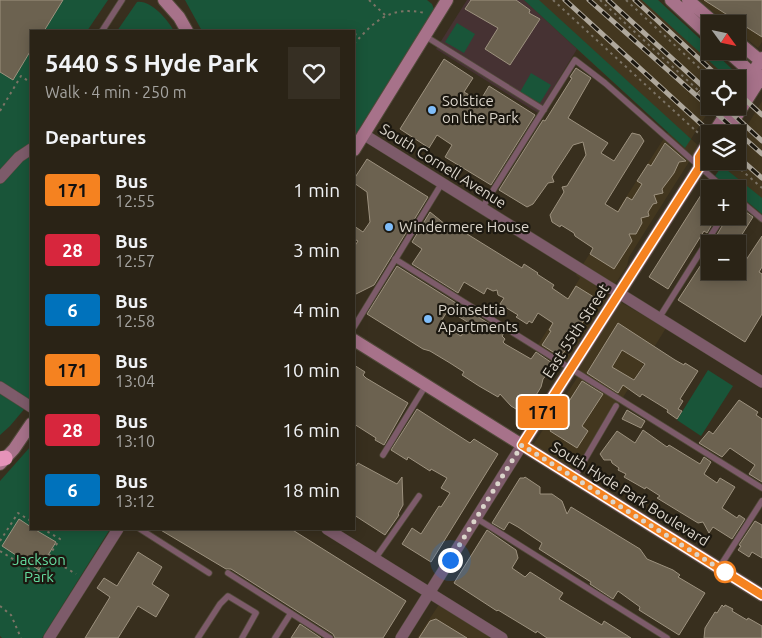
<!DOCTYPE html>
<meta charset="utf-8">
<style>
:root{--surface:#2a2316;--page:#362f23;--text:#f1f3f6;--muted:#a5a4a1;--line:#464035}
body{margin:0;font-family:Ubuntu,sans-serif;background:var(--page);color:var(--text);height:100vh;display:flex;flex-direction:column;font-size:19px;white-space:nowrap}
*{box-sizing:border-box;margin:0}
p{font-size:16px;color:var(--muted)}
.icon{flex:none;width:28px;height:28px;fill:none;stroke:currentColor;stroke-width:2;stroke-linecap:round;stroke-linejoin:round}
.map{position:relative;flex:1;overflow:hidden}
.details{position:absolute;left:30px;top:30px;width:325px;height:500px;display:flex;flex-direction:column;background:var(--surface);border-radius:0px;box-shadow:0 2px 12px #0003,0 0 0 1px var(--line)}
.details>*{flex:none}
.badge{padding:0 10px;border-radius:4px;font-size:18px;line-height:32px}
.needle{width:32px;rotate:123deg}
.fabs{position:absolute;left:701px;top:15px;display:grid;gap:10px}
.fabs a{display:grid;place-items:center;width:45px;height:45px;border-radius:0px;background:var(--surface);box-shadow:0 2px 12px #0003,0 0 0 1px var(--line);font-size:25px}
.you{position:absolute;width:25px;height:25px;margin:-12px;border:4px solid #fff;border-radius:50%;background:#1a73e8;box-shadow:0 0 0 8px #1a73e833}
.map>.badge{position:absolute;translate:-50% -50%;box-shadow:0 0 0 2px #fff}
h2{padding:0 15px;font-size:19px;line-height:45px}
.round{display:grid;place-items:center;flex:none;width:52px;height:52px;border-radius:0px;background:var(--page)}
.headline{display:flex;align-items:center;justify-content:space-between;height:85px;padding:0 15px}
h1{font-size:24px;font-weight:700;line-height:38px}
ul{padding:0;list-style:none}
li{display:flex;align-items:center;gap:15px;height:60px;padding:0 15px}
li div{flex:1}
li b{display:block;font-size:19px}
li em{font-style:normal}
li .badge{min-width:55px;font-weight:700;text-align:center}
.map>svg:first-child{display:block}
.built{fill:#43371f}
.education{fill:#463233}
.green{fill:#195539}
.building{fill:#6c6250;stroke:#9d927f;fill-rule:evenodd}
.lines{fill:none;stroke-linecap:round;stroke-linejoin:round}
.lane-casing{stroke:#524a3a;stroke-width:7}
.street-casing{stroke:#524a3a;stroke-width:12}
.secondary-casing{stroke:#524a3a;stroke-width:14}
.highway-casing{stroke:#524a3a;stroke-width:16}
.path{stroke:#7c7466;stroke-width:2;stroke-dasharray:2.5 4;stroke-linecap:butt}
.lane{stroke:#7d5b6a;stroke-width:5.5}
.street{stroke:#7d5b6a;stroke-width:11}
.secondary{stroke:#a7728a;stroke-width:12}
.highway{stroke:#e593b9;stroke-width:15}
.rail-casing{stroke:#afa89c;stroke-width:5}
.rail{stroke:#1c1810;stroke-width:3;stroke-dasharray:9;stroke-linecap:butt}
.path-bridge{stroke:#7c7466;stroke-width:2;stroke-dasharray:2.5 4;stroke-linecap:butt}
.line-casing{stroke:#fff;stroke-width:11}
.line{stroke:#f58220;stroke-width:8}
.walk{stroke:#dbd5cb;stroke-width:5;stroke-dasharray:0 9}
.poi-dot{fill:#7fbdf9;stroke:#1c1810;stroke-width:2}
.stop-dot{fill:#fff;stroke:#f58220;stroke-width:2.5}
.labels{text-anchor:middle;stroke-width:4.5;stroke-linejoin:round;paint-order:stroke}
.poi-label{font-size:15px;fill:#dbd5cb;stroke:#1c1810;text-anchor:start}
.street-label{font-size:15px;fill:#dbd5cb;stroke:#1c1810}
.park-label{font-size:15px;fill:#64db9f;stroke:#1c1810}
</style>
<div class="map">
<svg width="762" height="638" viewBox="0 0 762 638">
<rect width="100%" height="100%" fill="#382f1e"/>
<path class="built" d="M523,0H658L710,48V51H713L734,71L729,79H710V106H712L691,139L699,146L629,257L627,266L608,295L666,328L575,475L531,448L579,375L536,348L580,278L576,275L668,132Z
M699,0H762V42L758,48L738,32V24H727Z
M762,101V214L738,194V189H731L715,176L725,161H738V141Z
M442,600L493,632L489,638H417Z"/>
<path class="education" d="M467,0H524L577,49L538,113L436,49Z"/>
<path class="green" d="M0,0H108L87,31H31V401L10,426L0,435Z
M185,0H427L432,4L434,9L354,137V31H202Z
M524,0H539L691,139L685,148Z
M642,0H658L710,48V51H713L734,71L729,79Z
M137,2C151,0 167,19 174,31H117Z
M457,23L475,34L464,53L445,42Z
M531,73L551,85L540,103L520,92Z
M722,166L762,198V214L738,194V189H731L715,176Z
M708,370L733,386L701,436L677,420Z
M31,446V529H110L42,638H2L0,636V481Z"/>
<path class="building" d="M0,0H63L44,31H31V50L13,80L0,72Z
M471,0H516L530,10L529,13L540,19L510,65L485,49L498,28L465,9Z
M704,0H762V37Z
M444,59L473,78L464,92L480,101L489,86L535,115L491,185L445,157L452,145L437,135L429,148L400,129Z
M576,68L591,78L568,118L608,143L601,153L614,161L632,133L640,135L644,141L605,204L618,212L627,197L632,200L642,184L637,181L648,164L651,166L665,143L686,161L679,162L674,173L662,189L663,193L654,195L657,203L653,204L648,212L649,216L641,218L642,223L636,234H629L632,241L614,269L590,254L593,248L575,236L574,233L561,225L560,227L552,222L550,215L564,192L562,187L567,186L586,155L583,142L573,145L552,177L554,182L548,183L533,204L527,207L499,190L543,120L545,121L572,78L570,77Z
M710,80V105L697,93Z
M367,159L428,197L374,285L354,295V247L358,241L354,239V226L363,232L370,222L367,192L354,183V179Z
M701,195L710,201V216H717L707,233L704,231L668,289L649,277Z
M738,209L744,214L746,212L753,217L736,244H714L717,240L715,238L728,216H738Z
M430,212L446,225L451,224L522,268L524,264L538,273L537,274L554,285L552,288L568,299L576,286L597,299L561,357L542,345L551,331L549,330L553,323L538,313L532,323L529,321L527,324L516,317L518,315L500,304L504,298L498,295L497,290L493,291L487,288L484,294L464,282L458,293L412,264L422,249L412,242Z
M762,236V267L759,272L762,274V314L745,342L678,300L710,251V271H738V259L744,263Z
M397,266L504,333L502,336L505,339L503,342L505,344L531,359L536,352L555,365L543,379L541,387L527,410L521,412L511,406L500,394L498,397L479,386L462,375L464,372L450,363L430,351L423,349L367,314ZM448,310L469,323L461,336L440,323Z
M618,323L675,360L684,365L685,363L698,371L680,399L683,401L678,409L682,411L677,419L667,412L668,410L642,394L640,397L623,385L618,393L587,373ZM622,350L645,364L634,380L612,367Z
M354,365L365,372L363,375L366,378L408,403L384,445L375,440L376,438L354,424Z
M582,381L603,394L582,426L588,431L577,448L550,431Z
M739,400L758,412L756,415L762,419V482L749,474L755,465L730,448L722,457L699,443L709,431L713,434Z
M417,409L470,443L474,439L498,454L431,562L402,544L412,528L421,534L439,506L441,507L450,493L441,488L447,478L431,469L430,471L408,457L407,460L391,450Z
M627,410L645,421L641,428L622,419Z
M643,430L667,447L669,445L700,464L704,457L711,462L704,474L717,483L720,478L735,487L722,508L737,518L739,515L745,519L732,539L713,527L709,533L703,522L698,523L657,498L660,496L646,487L645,489L624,477L626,474L618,470L619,468L612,463L611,460H604L600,454L617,431L635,443Z
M358,463L397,484L402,477L403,505L398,514L399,515L385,535L354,515V464L356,466Z
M525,477L540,487V494H552L562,501L567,514L571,507L640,549L647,559L673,570L680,575L678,577L705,593L679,635L639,610L640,607L618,591L613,599L590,584L591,582L539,549L542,543L518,527L509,522L504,530L492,523L520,478H524Z
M19,519L31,527V529H34L56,542L39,570L2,546Z
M755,521L762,525V558L752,552L749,557L738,550L741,546L739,545Z
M159,529H291L406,601L383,638H335L333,634L231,569H226Z
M487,530L516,550L518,558L512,568L525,577L530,572L563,593L559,599L602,625L604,621L631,638H547L537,631L536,633L498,610L497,611L454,583Z
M138,552L162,567L152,584L169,595L156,617L138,606L118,638H85L110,597L97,588L104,578L117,586Z
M722,605L724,607L725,605L733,609L732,611L747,620L748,618L762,626V638H704L705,628L715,612L717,613Z
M436,619L467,638H419L430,621Z
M300,624L321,638H291Z"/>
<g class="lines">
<g class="lane-casing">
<path id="lane" d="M102,31L122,0
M425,36L544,110
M738,199L762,219
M482,208L575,60L605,83L725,189
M395,259L762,488
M659,318L723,216
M354,327L442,183
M383,455L426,385
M574,478L616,406
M476,518L667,638
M140,529L209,573
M375,559L419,496
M719,568L762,501
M228,573L330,638
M198,638L220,604L228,596L256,613L242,638
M275,638L291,613"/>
</g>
<g class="street-casing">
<path id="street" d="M363,134L762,382
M0,178L19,157L31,149
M0,387L31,407
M327,529L502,638
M49,638L118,529
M401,638L522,445"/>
</g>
<g class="secondary-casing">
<path id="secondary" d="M164,0L179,17L187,31
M671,0L710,36
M688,0L716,24
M738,42L762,62
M727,51L762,82
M738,96L762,58
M713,134L731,106
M725,134L762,76
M354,150L447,0
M699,168V157L710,139
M354,340L762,595
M522,445L699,168L707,163L710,158
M0,464L14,449L31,424"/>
</g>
<g class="highway-casing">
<path id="highway" d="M0,459L5,458"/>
</g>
<path class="path" d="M369,0L385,15
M553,0L696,131
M600,0L699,91
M626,0L708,76
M354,34L360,36
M354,44C376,19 391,6 425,13
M0,111L21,76L31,83
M731,161L762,188
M0,541L18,513L31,521
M0,551L37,574L60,539L43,529
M48,557L76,574
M0,606L11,615L21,638"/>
<use href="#lane" class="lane"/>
<use href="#street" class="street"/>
<use href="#secondary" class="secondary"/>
<use href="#highway" class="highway"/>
<g class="rail-casing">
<path id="rail" d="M565,0L712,134
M589,0L762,154
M608,0L710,93
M635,0L721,79
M738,93L762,115
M724,106L762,141
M738,157L762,178"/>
</g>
<use href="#rail" class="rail"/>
<path class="path-bridge" d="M696,131L710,143"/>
</g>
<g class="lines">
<g class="line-casing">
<path id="line" d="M710,139L699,157V168L522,445L762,595"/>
</g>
<use href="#line" class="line"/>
<path class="walk" d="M450,560L522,445L725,572"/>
</g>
<g class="poi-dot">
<circle cx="432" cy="110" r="5"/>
<circle cx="389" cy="227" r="5"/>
<circle cx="428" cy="319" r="5"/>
</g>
<circle class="stop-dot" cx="725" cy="572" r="10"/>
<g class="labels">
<g class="poi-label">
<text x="442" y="106">Solstice<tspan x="442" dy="17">on the Park</tspan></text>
<text x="399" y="232">Windermere House</text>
<text x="438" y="315">Poinsettia<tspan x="438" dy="17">Apartments</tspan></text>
</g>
<g class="street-label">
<text transform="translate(443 166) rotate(32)" y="5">South Cornell Avenue</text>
<text transform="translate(576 331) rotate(-57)" y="5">East 55th Street</text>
<text transform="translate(630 494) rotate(32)" y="5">South Hyde Park Boulevard</text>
</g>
<g class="park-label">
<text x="39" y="565">Jackson<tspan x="39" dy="17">Park</tspan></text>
</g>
</g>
</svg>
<div class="fabs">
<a><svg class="needle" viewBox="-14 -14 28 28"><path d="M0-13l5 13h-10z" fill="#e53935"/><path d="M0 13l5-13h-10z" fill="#a5a4a1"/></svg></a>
<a><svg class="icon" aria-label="locate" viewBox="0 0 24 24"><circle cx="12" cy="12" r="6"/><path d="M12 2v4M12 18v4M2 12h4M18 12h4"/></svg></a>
<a><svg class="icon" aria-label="layers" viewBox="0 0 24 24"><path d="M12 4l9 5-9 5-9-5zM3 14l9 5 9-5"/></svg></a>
<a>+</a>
<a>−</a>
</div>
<div class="you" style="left:450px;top:560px"></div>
<b class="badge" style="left:543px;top:412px;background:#f58220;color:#111">171</b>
<section class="details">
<div class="headline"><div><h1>5440 S S Hyde Park</h1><p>Walk · 4 min · 250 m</p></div><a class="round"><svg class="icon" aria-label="heart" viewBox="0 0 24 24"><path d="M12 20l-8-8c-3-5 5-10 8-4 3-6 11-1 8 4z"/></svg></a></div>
<h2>Departures</h2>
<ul>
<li><span class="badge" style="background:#f58220;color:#111">171</span><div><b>Bus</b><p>12:55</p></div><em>1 min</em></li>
<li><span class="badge" style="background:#d7263d;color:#fff">28</span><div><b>Bus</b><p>12:57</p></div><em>3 min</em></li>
<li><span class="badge" style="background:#0072bc;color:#fff">6</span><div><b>Bus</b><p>12:58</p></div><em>4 min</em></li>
<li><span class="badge" style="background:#f58220;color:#111">171</span><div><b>Bus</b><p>13:04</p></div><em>10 min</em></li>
<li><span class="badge" style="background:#d7263d;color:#fff">28</span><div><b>Bus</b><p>13:10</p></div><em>16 min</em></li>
<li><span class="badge" style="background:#0072bc;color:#fff">6</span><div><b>Bus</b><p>13:12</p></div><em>18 min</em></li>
</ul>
</section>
</div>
